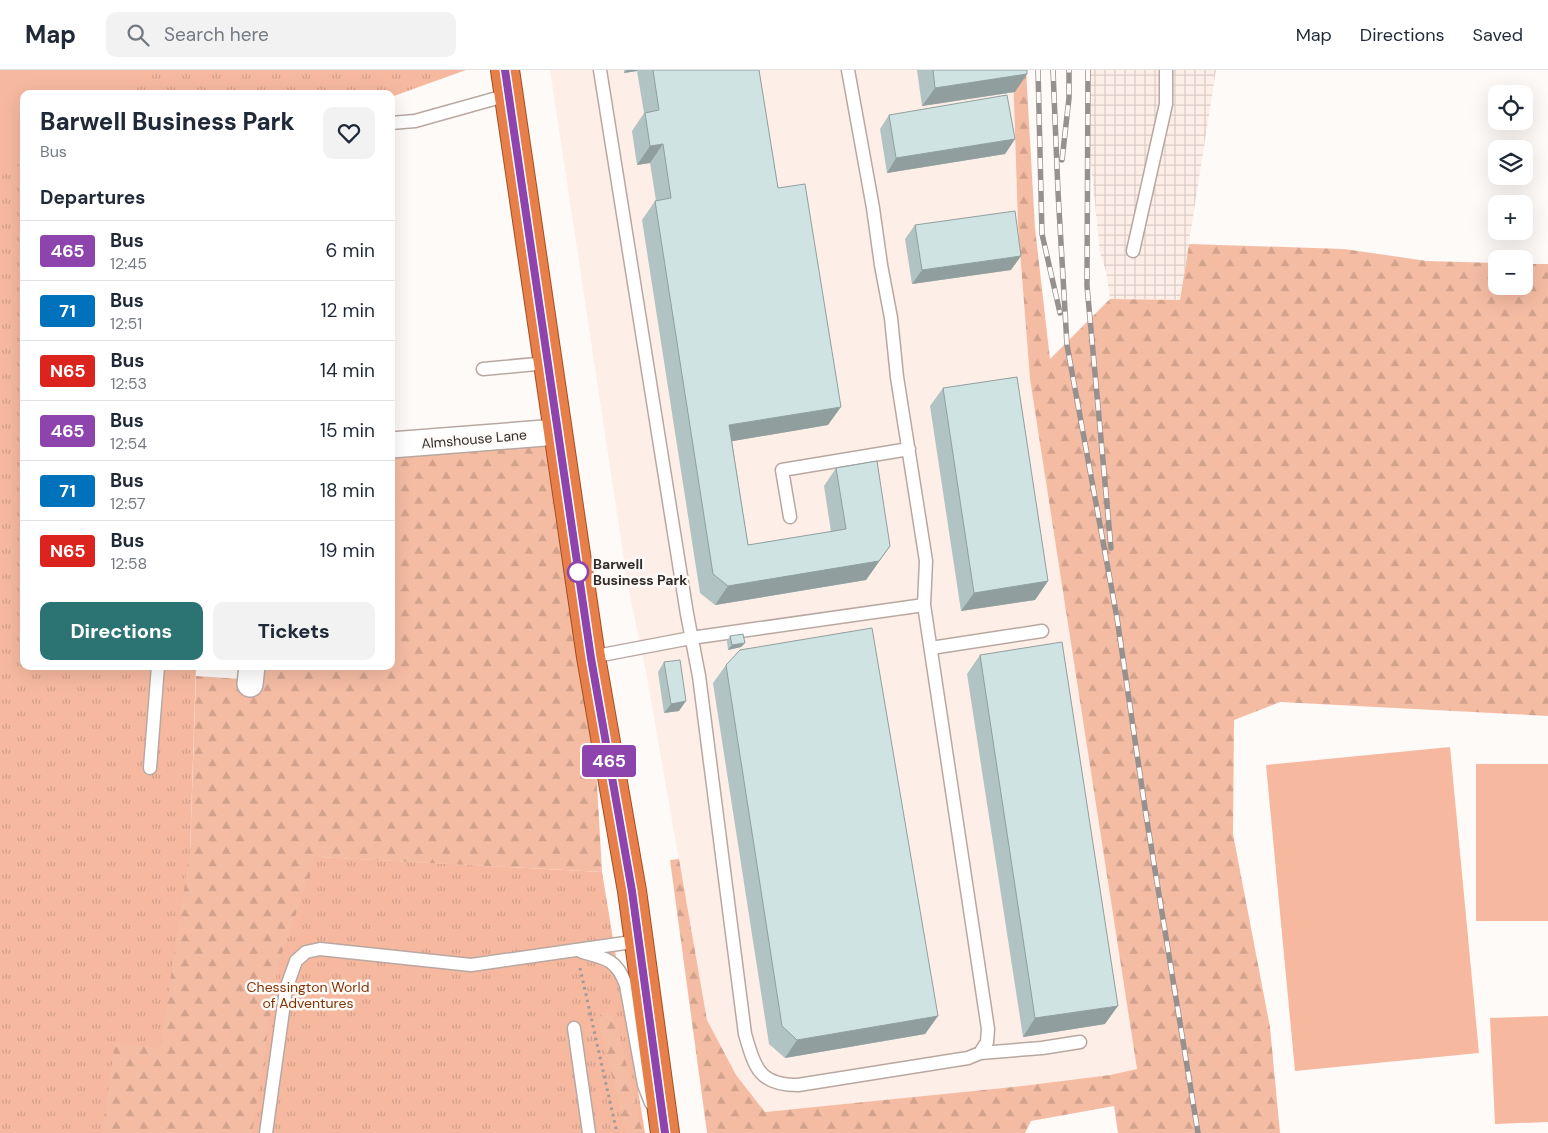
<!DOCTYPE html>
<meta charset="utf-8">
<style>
:root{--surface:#fff;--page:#f2f2f3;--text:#1f2937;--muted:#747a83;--line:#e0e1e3;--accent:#2b7473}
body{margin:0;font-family:"DM Sans",sans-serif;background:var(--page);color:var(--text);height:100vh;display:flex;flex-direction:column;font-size:19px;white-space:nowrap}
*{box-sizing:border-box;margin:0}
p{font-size:16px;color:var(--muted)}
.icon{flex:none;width:28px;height:28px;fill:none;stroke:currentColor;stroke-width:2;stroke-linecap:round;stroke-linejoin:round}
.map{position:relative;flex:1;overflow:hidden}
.sheet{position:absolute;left:20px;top:20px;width:375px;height:580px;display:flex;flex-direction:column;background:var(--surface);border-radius:10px;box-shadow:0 5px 20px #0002}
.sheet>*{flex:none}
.badge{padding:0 10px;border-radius:4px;font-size:18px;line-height:32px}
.fabs{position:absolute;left:1488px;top:15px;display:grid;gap:10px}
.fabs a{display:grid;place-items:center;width:45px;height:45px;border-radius:10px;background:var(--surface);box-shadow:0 5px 20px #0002;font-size:25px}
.map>.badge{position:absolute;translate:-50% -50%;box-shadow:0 0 0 2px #fff}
h2{padding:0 20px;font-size:19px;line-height:45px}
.round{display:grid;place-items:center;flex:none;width:52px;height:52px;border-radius:10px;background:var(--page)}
.overview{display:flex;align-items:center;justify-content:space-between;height:85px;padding:0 20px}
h1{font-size:24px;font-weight:800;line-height:38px}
.button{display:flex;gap:10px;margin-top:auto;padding:10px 20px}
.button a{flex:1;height:58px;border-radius:10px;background:var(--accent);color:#fff;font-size:20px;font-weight:800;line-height:58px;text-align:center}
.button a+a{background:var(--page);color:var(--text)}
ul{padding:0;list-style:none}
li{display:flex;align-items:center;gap:15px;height:60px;padding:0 20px;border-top:1px solid var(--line)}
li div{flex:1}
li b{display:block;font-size:19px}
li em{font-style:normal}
li .badge{min-width:55px;font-weight:700;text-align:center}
header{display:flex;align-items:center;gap:30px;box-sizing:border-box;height:70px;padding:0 25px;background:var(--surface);border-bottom:1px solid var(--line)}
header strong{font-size:24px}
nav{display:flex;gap:28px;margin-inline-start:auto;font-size:18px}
.search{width:350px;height:45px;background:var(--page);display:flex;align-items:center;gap:12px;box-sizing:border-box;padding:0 18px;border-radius:10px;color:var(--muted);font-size:19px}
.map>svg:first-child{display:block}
.built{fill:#feeee8}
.industrial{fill:url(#industrial-grid)}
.grass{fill:url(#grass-tufts)}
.forest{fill:url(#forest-firs)}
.pitch{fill:#f6b9a0}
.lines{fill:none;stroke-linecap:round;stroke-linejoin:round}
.service-casing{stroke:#b9a8a1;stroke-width:15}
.minor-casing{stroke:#b9a8a1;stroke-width:28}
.trunk-casing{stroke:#a34d21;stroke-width:30}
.path{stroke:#a09b99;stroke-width:3;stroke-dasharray:2.5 4;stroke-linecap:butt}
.service{stroke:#fff;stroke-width:12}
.minor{stroke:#fff;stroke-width:25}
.trunk{stroke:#e67f4a;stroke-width:28}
.rail-casing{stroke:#96918f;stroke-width:5.5}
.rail{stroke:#fdfaf8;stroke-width:4;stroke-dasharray:11;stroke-linecap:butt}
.wall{fill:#b1c3c2}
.shaded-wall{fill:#909f9e}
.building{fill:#cee3e2;stroke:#909f9e}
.line-casing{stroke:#fff;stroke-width:11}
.line{stroke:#8e44ad;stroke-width:8}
.stop-dot{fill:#fff;stroke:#8e44ad;stroke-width:2.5}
.labels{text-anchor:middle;stroke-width:5;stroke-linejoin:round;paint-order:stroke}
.street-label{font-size:14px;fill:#332c2a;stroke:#fdfaf8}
.stop-label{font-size:14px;font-weight:bold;fill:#332c2a;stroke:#fdfaf8;text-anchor:start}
.park-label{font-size:14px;fill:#823203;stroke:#fdfaf8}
</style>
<header>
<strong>Map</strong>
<div class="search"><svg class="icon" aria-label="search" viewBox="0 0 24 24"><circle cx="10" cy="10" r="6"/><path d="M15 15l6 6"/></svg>Search here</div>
<nav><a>Map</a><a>Directions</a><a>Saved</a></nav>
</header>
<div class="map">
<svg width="1548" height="1063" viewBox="0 0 1548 1063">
<defs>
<pattern id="industrial-grid" width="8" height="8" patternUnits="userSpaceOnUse" patternTransform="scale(1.25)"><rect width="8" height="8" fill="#feeee8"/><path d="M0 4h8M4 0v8" fill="none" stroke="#daccc7"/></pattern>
<pattern id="grass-tufts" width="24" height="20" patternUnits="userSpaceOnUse" patternTransform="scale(1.25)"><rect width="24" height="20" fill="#f6b9a0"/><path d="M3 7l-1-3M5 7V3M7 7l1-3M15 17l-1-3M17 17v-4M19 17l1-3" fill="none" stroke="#d39f8a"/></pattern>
<pattern id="forest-firs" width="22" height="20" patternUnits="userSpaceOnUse" patternTransform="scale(1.25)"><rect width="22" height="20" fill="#f5bca4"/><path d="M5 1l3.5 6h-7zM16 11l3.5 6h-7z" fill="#d2a28d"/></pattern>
</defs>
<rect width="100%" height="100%" fill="#fdfaf8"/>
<path class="built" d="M550,0H1013L1018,156L1030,309L1137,1000L1110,1005L1022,1016L765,1042L736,1005L707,950L646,602L628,516Z"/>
<path class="industrial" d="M1089,0H1216L1180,230L1110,229L1106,201L1100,183L1088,64Z"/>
<path class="grass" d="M0,0H466L391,27V24H172L142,21V24H24V596H196L190,780L602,802L645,1063H0Z"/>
<path class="forest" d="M1013,0H1026L1035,158L1050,289L1110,229L1180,230L1189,174L1344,179L1427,191L1496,193V216H1524V194H1548V646L1280,632L1234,650L1233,764L1270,957L1280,1063H1118L1114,1036L1031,1051L1025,1063H707L670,790L679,789L707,950L736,1005L765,1042L1022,1016L1110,1005L1137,999L1030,309L1018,156Z
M546,374L556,452L596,697L602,802L316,787L278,895L252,1063H102L115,973L160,978L190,780L196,606L241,609L263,596H391V387Z
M608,942L616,952L643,1063H626L598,950L601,944Z"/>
<path class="pitch" d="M0,0H132L129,24H24V95L0,92Z
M1450,677L1479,983L1295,1001L1266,695Z
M1476,694H1548V851H1476Z
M1548,946V1052L1495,1054L1490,948Z"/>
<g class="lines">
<g class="service-casing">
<path id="service" d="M600,0L687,544L699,606L745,964C755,998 759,1015 798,1015L968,988L980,983L1042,978L1080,972
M848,0L873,138L881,195L891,248L897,307L926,491L924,535L988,959L987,972L980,983
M391,53L415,51L508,25
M1133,181L1166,34V0
M483,299L547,293
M790,447L782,400L909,379
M931,578L1042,561
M591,587L691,568L924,535
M150,698L158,596
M582,882C606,888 617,890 626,915L644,1015L651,1033
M574,958L589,1063
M266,1063L286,919L296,891L306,882L320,879L471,895L639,871"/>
</g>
<g class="minor-casing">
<path id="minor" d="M391,375L557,362
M250,614L252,596"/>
</g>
<g class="trunk-casing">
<path id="trunk" d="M505,0L591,587L632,821L665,1063"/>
</g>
<path class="path" d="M580,898L617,1063"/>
<use href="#service" class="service"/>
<use href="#minor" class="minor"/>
<use href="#trunk" class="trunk"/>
<g class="rail-casing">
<path id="rail" d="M1038,0L1042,164L1060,243
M1053,0L1058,122L1067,275L1117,548L1146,745L1198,1063
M1088,0L1087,216L1111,478
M1062,90L1069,28V0"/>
</g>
<use href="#rail" class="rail"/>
</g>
<path class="wall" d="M624,0H759L778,118L828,355L732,371L748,475L831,462L824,416L836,398L890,476L866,510L715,535L700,523L642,150L655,131H656L650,93L637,95L632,61L644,43L637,1L624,3Z
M917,0H1027L1015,22L922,36Z
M889,45L1015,69L1005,84L887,103L880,59Z
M915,155L1011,200L912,214L905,169Z
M943,318L1048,511L1035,530L961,541L930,336Z
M730,566L745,573L741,577L728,580L727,571Z
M980,585L1105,954L1023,967L967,604Z
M664,592L679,641L664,643L658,602Z
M726,595L938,946L925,964L785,988L769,974L713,613Z"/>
<path class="shaded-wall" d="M627,0H638L637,1L624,3Z
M1027,4L1015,22L922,36L935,18Z
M1015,69L1005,84L887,103L896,88Z
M663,74L650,93L637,95L650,76Z
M1021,186L1011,200L912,214L922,200Z
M841,337L828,355L716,374L729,355Z
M890,476L866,510L715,535L728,516Z
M1048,511L1035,530L961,541L974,523Z
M745,573L741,577L728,580L732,575Z
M218,596H243L242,598Z
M686,631L679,641L664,643L671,634Z
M1118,936L1105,954L1023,967L1035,948Z
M938,946L925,964L785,988L797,970Z"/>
<path class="building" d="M653,0H759L778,118L805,114L841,337L729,355L748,475L846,459L836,398L877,391L890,476L879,491L728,516L713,504L655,131L671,128L663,74L650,76L645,43L659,40Z
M933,0H1027V4L935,18Z
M1007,25L1015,69L896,88L889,45Z
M1015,141L1021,186L922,200L915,155Z
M1017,307L1048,511L974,523L943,318Z
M872,558L938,946L797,970L782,956L726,595L740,580Z
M743,564L745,573L732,575L730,566Z
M1062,572L1118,936L1035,948L980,585Z
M680,590L686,631L671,634L664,592Z"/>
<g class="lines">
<g class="line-casing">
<path id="line" d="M505,0L591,588L632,821L665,1063"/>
</g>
<use href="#line" class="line"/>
</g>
<circle class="stop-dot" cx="578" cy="502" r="10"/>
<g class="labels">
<g class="street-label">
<text transform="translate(474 369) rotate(-5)" y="5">Almshouse Lane</text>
</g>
<g class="stop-label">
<text x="593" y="499">Barwell<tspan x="593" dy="16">Business Park</tspan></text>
</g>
<g class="park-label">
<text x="308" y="922">Chessington World<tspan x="308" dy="16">of Adventures</tspan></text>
</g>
</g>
</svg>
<div class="fabs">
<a><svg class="icon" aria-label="locate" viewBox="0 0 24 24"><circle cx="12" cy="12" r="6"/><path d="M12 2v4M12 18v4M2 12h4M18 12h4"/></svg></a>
<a><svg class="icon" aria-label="layers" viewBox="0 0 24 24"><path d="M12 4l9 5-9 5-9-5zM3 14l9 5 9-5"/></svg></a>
<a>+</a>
<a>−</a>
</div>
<b class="badge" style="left:609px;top:691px;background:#8e44ad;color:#fff">465</b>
<section class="sheet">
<div class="overview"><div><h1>Barwell Business Park</h1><p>Bus</p></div><a class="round"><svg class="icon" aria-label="heart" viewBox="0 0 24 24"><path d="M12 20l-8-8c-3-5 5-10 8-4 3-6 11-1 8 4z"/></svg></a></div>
<h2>Departures</h2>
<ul>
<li><span class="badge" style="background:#8e44ad;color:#fff">465</span><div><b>Bus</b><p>12:45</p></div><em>6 min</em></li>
<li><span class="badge" style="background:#0072bc;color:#fff">71</span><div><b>Bus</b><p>12:51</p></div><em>12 min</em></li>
<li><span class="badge" style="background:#dc241f;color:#fff">N65</span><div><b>Bus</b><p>12:53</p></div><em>14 min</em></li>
<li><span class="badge" style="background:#8e44ad;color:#fff">465</span><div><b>Bus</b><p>12:54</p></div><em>15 min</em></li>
<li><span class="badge" style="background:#0072bc;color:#fff">71</span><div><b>Bus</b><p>12:57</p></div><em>18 min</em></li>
<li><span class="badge" style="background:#dc241f;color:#fff">N65</span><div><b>Bus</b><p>12:58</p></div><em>19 min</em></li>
</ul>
<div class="button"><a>Directions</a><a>Tickets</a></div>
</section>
</div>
